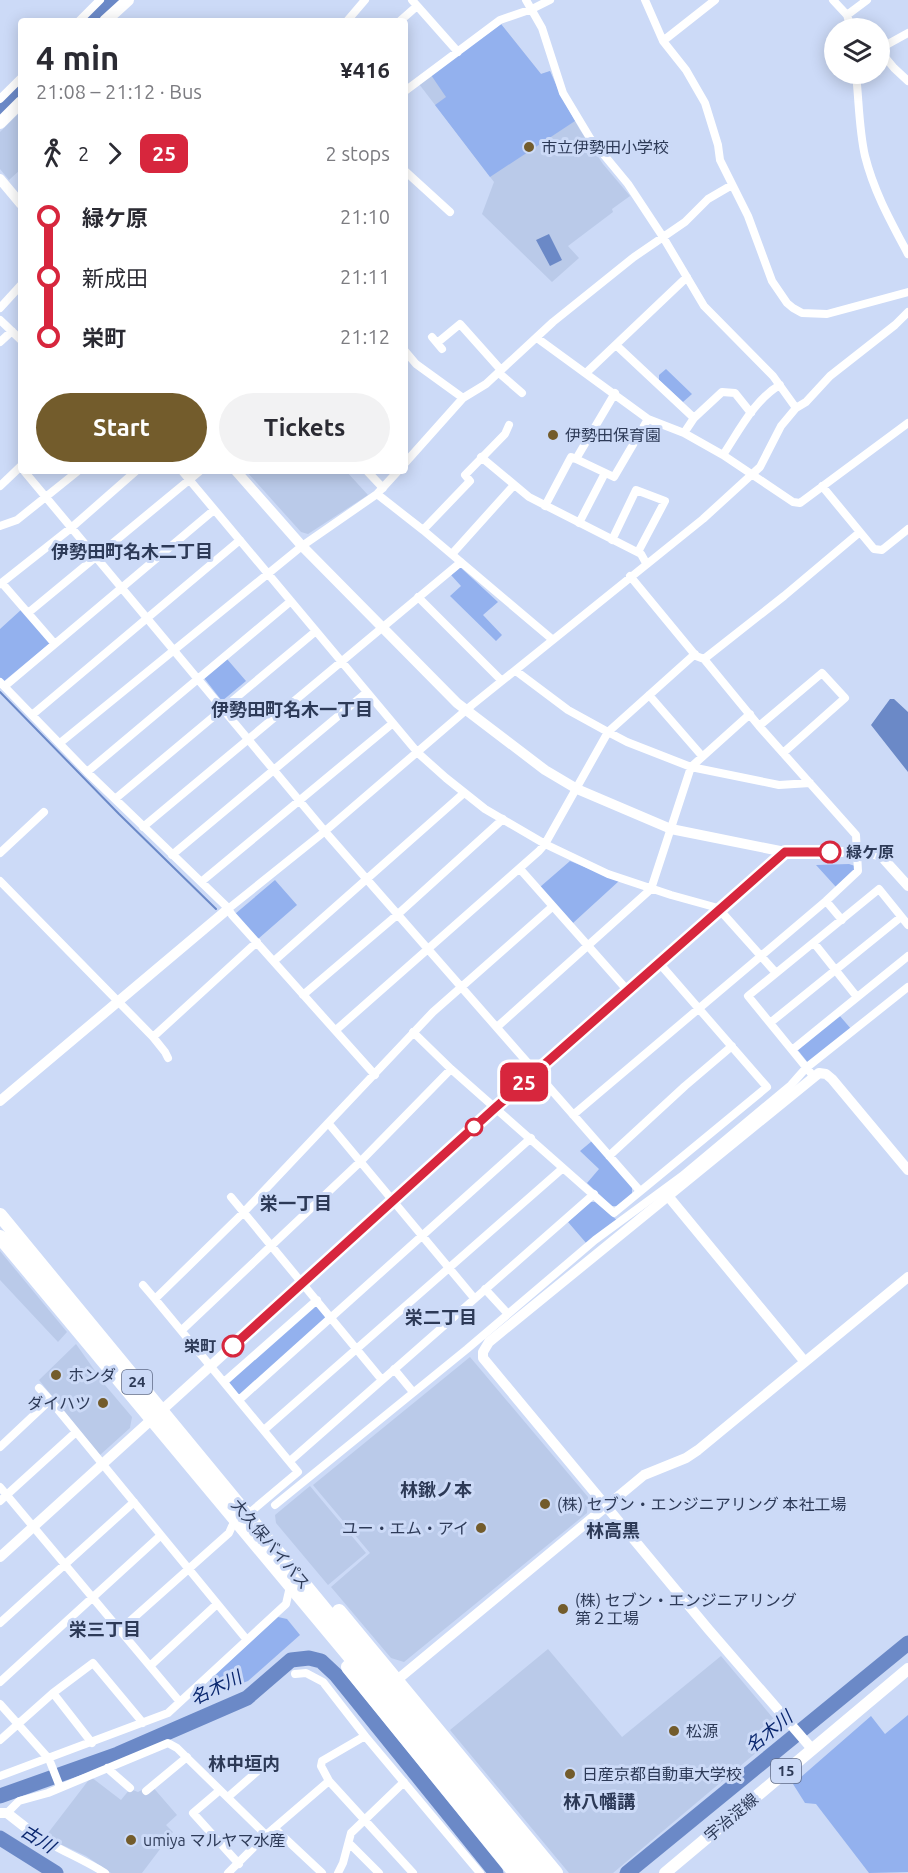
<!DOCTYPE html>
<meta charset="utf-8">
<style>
:root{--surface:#fff;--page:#f2f2f3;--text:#2b2b33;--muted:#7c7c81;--accent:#735c2c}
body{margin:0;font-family:Ubuntu,"Noto Sans JP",sans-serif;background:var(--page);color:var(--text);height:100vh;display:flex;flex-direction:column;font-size:22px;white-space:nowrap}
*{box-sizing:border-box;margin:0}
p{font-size:20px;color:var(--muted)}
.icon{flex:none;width:33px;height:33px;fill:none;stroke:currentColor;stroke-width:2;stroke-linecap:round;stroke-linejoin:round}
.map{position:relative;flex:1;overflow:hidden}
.panel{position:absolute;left:18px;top:18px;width:390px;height:456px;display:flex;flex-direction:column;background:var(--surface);border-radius:6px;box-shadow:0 3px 15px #0003}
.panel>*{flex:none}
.badge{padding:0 12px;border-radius:9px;font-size:21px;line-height:39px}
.buttons{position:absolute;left:824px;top:18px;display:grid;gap:12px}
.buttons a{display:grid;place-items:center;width:66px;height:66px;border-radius:50%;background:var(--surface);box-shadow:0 3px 15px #0003;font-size:30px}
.map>.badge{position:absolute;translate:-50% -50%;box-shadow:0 0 0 3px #fff}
.legs{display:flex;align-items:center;gap:9px;height:66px;padding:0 18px;font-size:20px}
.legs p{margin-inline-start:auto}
.overview{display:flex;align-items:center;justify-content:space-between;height:102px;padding:0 18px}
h1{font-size:33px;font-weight:700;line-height:45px}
.cta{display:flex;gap:12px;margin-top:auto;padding:12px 18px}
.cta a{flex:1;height:69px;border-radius:36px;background:var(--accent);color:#fff;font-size:24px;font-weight:700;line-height:69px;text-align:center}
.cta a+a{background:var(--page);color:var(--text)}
ul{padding:0 18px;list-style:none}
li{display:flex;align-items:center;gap:21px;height:60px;font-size:22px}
li i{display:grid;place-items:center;width:9px;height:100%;margin:0 8px;background:currentColor}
li i::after{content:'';width:15px;height:15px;margin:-8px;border:4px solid;border-radius:50%;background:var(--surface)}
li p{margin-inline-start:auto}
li:first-child i{background:linear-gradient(#0000 50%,currentColor 0)}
li:last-child i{background:linear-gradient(currentColor 50%,#0000 0)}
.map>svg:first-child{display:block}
.built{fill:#bacae9}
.green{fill:#93b1ee}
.water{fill:#6b89c7}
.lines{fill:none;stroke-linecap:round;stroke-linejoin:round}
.stream{stroke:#6b89c7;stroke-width:2}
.river{stroke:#6b89c7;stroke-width:15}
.street{stroke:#fff;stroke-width:8}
.secondary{stroke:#fff;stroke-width:10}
.primary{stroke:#fff;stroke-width:12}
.highway{stroke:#fff;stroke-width:14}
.line-1-casing{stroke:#fff;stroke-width:14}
.line-1{stroke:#d7263d;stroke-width:9}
.poi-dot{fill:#735c2c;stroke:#ccdaf7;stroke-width:2}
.stop-1-dot{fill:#fff;stroke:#d7263d;stroke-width:3}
.labels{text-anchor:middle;stroke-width:6;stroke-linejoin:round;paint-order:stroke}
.shield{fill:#ccdaf7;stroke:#5d6a87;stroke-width:1.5}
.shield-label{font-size:15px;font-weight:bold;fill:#2d3a57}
.poi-label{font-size:16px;fill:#2d3a57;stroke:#ccdaf7;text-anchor:start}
.stop-label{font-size:16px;font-weight:bold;fill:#2d3a57;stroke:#ccdaf7;text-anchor:start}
.street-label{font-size:16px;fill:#2d3a57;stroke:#ccdaf7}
.neighbourhood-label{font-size:18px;font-weight:bold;fill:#2d3a57;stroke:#ccdaf7}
.water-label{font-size:18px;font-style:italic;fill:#09266e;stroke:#ccdaf7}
</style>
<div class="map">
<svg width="908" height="1873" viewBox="0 0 908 1873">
<rect width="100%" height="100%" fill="#ccdaf7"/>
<path class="built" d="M501,24L541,74L550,71L560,94L580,130L603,164L630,196L612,209L613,212L568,246L579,258L552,282L482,214L494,182L419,84Z
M21,111V169L9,180L0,169V132Z
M246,471H346L368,495L308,534L301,532Z
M0,1251L67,1332L58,1342L0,1280Z
M76,1344L105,1385L132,1417L130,1428L100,1455L39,1380Z
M470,1357L588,1497L587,1513L404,1662L391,1658L331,1587L370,1553L313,1485Z
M310,1486L366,1553L328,1585L276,1523L275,1515Z
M548,1649L622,1737L721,1656L783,1730L613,1873H569L450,1730Z
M91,1777L121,1800L130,1789L138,1792L151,1785L177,1815L166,1825L173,1832L142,1873H111L86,1856L45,1837Z"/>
<path class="green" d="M501,24L541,74L550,71L560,94L575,121L490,177L435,105L446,97L431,75Z
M666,369L692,394L683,402L659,380V375Z
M460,567L498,602L483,615L502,635L496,641L450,596L461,586L451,575Z
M22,609L50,643L3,682L0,679V629Z
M227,659L246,681L222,701L204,678Z
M570,861L619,881L573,923L540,887Z
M849,864L855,866V869L836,887L816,865Z
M275,880L297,905L258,939L235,914Z
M839,1015L852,1030L809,1064L797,1049Z
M592,1141L632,1187V1194L618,1206H612L587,1183L599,1169L580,1151Z
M591,1202H595L618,1221L587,1244L568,1222Z
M315,1304L325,1315V1320L242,1394H238L229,1382Z
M278,1617L287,1619L300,1635L248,1681L219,1692L210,1684V1679Z
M908,1715V1872L869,1873L816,1804L805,1803L793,1784L871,1716L885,1734Z"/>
<path class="water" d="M549,234L562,260L550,266L536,240Z
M890,699H894L908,712V772L871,725Z"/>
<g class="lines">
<path class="stream" d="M0,692L119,814L216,909"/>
<path class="river" d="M91,21L113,0
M0,110L21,89
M0,1796L118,1754L247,1698L291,1660L309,1658L321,1661L336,1675L496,1873
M0,1838L56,1873
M627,1873L908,1643"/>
<path class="street" d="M412,0L458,52
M526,0L542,28L563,93L590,138L628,184L663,237L704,306L773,376L796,408
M645,0L663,41L686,70L705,103L718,145L720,160L748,216L772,281L787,303L793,308L802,313L827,314L908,292
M833,0L847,15L851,28
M847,15L867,0
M79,21L100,0
M347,21L365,0
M400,21L417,6
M663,41L715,0
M879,49L908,33
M879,50L894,68L908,81
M856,74C859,101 859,130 865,156C874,192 891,222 908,254
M405,91L500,20L532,9L550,0
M0,99L21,78
M405,171L450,212
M0,308L21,285
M0,320L21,340
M432,337L442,349
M537,338L648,419L684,433L723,455L793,502L800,503L908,423
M0,342L12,331
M437,343L460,324L501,370
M616,345L694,418
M405,351L416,364L463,398
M499,373L522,393
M586,373L687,277
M615,393L576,459L614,477L648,419
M684,433L694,418L722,392L735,393L751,413
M723,455C739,431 755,399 780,385
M481,457L529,497L641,554L646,563
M405,463L463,398L486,384L553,322L634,257L685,222L708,199L732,185
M24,471L328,835L640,1191
M182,471L418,753L446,778L485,809L545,844L608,874L671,895L718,908L776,973
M367,471L383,488
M0,486L21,466
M822,486L874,549L882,550L908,529
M377,494L423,530L553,640
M545,506L571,457L576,459
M579,523L605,473
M0,526L17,520L78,471
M423,530L470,481L465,475L505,434L509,425
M612,540L636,490L665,501L638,552
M452,554L514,485
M2,583L54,643
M0,584L71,528L136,471
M418,597L502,681
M28,613L200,471
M704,659L784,596L860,532
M516,671L568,710L608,732L627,742L691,767L779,785L810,783
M0,682L87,772L226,906L232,915L375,1075
M5,686L214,510
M649,695L702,756
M32,715L240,540
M759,726L822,673L845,698L783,753
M60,743L302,546L377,494L398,471
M87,772L291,601
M115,799L316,631
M143,827L461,562
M0,853L44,812
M172,855L367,692
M520,869L628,991
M0,881L153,1037L257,942
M201,882L393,723
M826,901L842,920
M228,909L324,832L472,705L703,519L760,467L781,426L796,408L806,402L830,376L895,325L908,312
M908,925L879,889L748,996L792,1050L908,956
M814,943L857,997
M274,961L464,793
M303,995L397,915L503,819
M770,1023L901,917
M497,1027L651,889L691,767L750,714
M336,1030L539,851L545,844L608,732L695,654
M413,1032L451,1069L614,1213L767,1087L660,964
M153,1037L165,1052L168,1058
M792,1050L814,1077
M573,1115L826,901L858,871L856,835L759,726L704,659L696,656L630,576
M329,1124L474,1298
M609,1156L685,1086L732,1046
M231,1197L382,1380
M143,1285L155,1299
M485,1289L508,1314
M182,1330L360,1162L451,1069
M394,1369L413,1392
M224,1382L317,1300
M39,1388L50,1400
M239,1400L531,1138
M264,1430L563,1168
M0,1447L50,1400L247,1640
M290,1461L594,1194
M0,1487L180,1702
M0,1501L76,1432
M275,1505L467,1349L595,1240L682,1176L791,1085L806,1068L908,987
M247,1515L298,1472L155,1299L243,1213L433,1012L552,907
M0,1623L134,1502
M120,1630L229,1533L233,1524V1517
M150,1666L217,1604
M295,1674L306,1673L323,1682L365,1736
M0,1682L160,1536
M53,1693L92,1743
M0,1704L49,1759L60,1787
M0,1740L53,1693L93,1663L143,1723
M107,1768L130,1788
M0,1776L168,1713L286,1604L289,1591
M329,1781L413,1873
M220,1790L193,1813L239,1864
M146,1791L187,1757
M228,1797L268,1762
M7,1813L19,1801L48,1793L168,1743L177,1748L266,1835
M274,1828L322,1873
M30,1831C53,1848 80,1857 105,1873
M349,1843L379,1873
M228,1873L266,1835L329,1781L321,1766L322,1761L365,1736L480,1873
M338,1873L343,1863L351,1833L404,1782"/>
<path class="secondary" d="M0,179L21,204
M236,471L302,546L457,703L545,770L577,789L671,829L785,852H867L881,856L908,886
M0,1101L228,909
M668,1196L805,1362
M0,1557L495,1108L785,852
M397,1680L644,1475L686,1458L698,1450L908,1277
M812,1749L709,1630L483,1358V1352L489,1342L819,1073L826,1074L832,1079L908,1170
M0,1813H7L30,1831"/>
<path class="primary" d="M105,21L128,0
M0,123L21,102
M665,1873L908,1669"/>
<path class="highway" d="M0,1215L542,1873
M0,1237C176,1449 354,1660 530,1873
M339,1611L556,1873
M348,1667L515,1873"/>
</g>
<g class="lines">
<g class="line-1-casing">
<path id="line-1" d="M233,1346L495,1108L785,852H830"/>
</g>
<use href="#line-1" class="line-1"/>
</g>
<g class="poi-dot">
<circle cx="529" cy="147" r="6"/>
<circle cx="553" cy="435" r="6"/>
<circle cx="56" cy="1375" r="6"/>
<circle cx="103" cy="1403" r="6"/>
<circle cx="545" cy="1504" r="6"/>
<circle cx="481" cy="1528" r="6"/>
<circle cx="563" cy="1609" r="6"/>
<circle cx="674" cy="1731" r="6"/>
<circle cx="570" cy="1774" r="6"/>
<circle cx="131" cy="1840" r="6"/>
</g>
<g class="stop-1-dot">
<circle cx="830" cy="852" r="10"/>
<circle cx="474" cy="1127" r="8"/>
<circle cx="233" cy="1346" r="10"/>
</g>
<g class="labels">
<g class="shield">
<rect x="122" y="1370" width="30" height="24" rx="4.5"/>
<rect x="771" y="1759" width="30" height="24" rx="4.5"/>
</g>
<g class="shield-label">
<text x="137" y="1387">24</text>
<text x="786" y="1776">15</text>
</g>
<g class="poi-label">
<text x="541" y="153">市立伊勢田小学校</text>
<text x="565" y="441">伊勢田保育園</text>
<text x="68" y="1381">ホンダ</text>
<text x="91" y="1409" text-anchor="end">ダイハツ</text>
<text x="557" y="1510">(株) セブン・エンジニアリング 本社工場</text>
<text x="469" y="1534" text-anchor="end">ユー・エム・アイ</text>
<text x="575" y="1606">(株) セブン・エンジニアリング<tspan x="575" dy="18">第２工場</tspan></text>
<text x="686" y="1737">松源</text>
<text x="582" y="1780">日産京都自動車大学校</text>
<text x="143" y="1846">umiya マルヤマ水産</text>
</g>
<g class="stop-label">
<text x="846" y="858">緑ケ原</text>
<text x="216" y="1352" text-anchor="end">栄町</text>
</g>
<g class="street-label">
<text transform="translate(271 1544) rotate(50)" y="6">大久保バイパス</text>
<text transform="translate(731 1817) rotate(-40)" y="6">宇治淀線</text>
</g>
<g class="neighbourhood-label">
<text x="132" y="558">伊勢田町名木二丁目</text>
<text x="292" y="716">伊勢田町名木一丁目</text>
<text x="296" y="1210">栄一丁目</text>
<text x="441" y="1324">栄二丁目</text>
<text x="436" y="1496">林鍬ノ本</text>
<text x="613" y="1537">林高黒</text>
<text x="105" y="1636">栄三丁目</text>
<text x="244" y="1770">林中垣内</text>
<text x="599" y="1808">林八幡講</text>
</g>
<g class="water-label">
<text transform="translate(216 1688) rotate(-26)" y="6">名木川</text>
<text transform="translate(769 1732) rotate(-39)" y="6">名木川</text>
<text transform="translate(38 1839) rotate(32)" y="6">古川</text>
</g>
</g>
</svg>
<div class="buttons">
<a><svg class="icon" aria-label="layers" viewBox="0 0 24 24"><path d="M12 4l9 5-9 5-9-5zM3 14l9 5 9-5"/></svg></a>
</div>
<b class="badge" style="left:524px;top:1082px;background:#d7263d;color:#fff">25</b>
<section class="panel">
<div class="overview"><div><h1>4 min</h1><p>21:08 – 21:12 · Bus</p></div><b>¥416</b></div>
<div class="legs"><svg class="icon" aria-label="walk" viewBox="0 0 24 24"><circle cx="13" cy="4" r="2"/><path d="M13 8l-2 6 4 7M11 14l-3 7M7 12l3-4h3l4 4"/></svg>2<svg class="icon" aria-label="forward" viewBox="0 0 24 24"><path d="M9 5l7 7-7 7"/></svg><b class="badge" style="background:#d7263d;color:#fff">25</b><p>2 stops</p></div>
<ul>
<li><i style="color:#d7263d"></i><b>緑ケ原</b><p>21:10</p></li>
<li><i style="color:#d7263d"></i><span>新成田</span><p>21:11</p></li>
<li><i style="color:#d7263d"></i><b>栄町</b><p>21:12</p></li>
</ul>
<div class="cta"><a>Start</a><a>Tickets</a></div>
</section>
</div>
